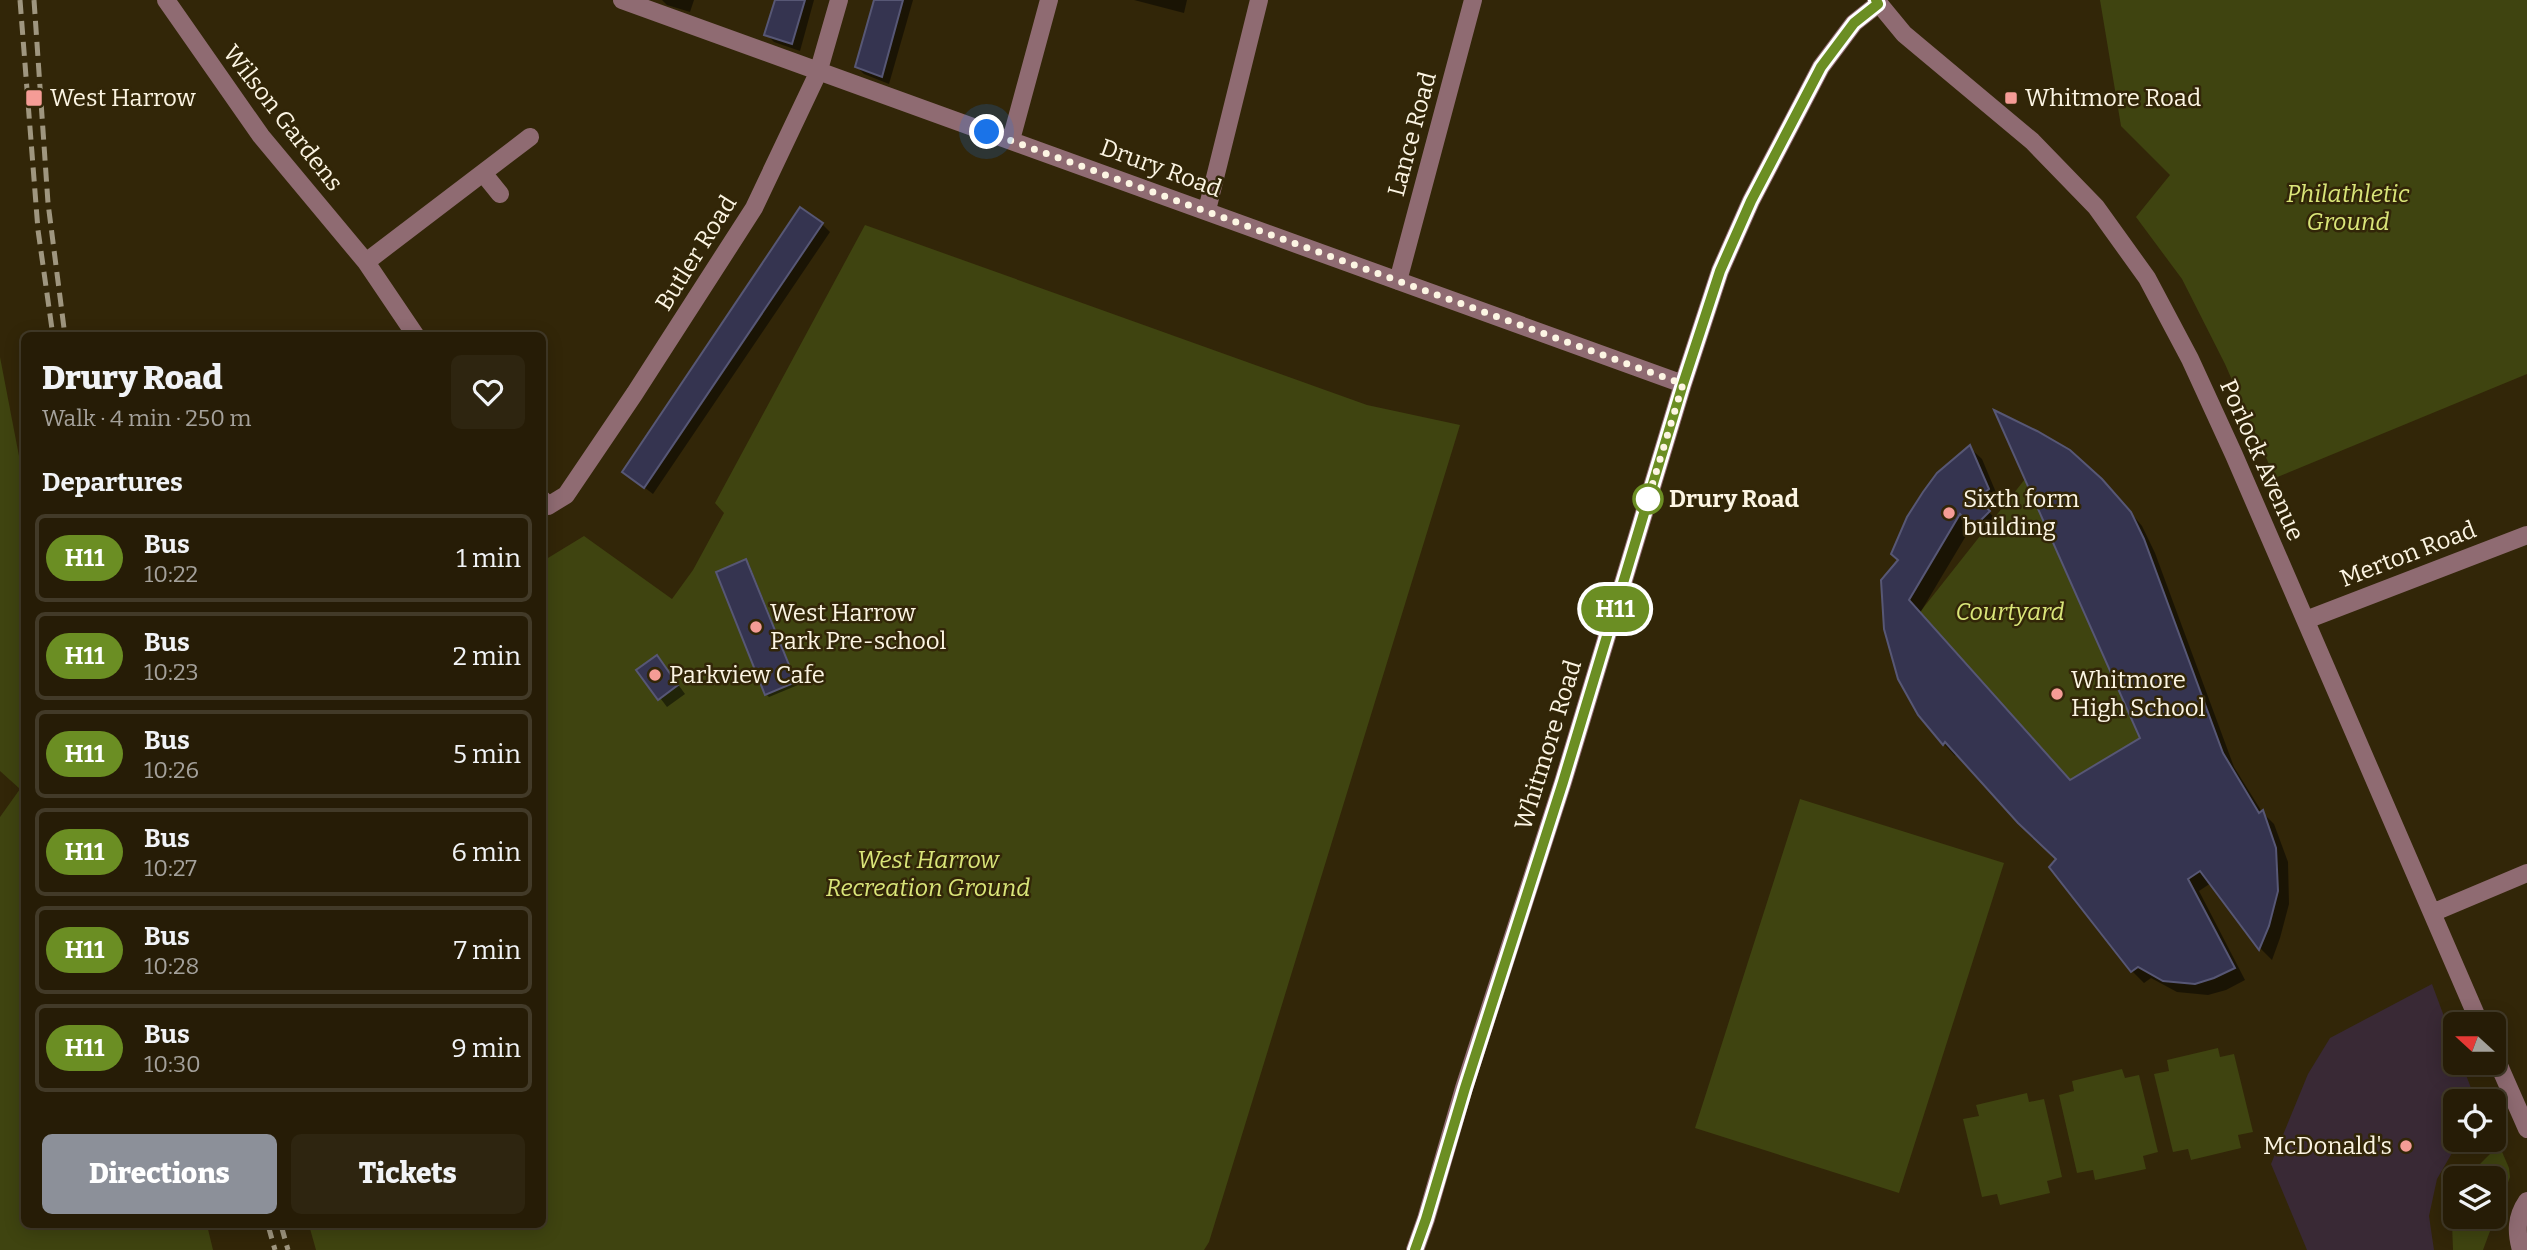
<!DOCTYPE html>
<meta charset="utf-8">
<style>
:root{--surface:#261c06;--page:#2e2510;--text:#f1f3f6;--muted:#a4a19b;--line:#423a28;--accent:#8c9099}
body{margin:0;font-family:Bitter,serif;background:var(--page);color:var(--text);height:100vh;display:flex;flex-direction:column;font-size:26px;white-space:nowrap}
*{box-sizing:border-box;margin:0}
p{font-size:23px;color:var(--muted)}
.icon{flex:none;width:38px;height:38px;fill:none;stroke:currentColor;stroke-width:2;stroke-linecap:round;stroke-linejoin:round}
.map{position:relative;flex:1;overflow:hidden}
.panel{position:absolute;left:21px;top:332px;width:525px;height:896px;display:flex;flex-direction:column;background:var(--surface);border-radius:10px;box-shadow:0 4px 18px #0003,0 0 0 2px var(--line)}
.panel>*{flex:none}
.badge{padding:0 14px;border-radius:23px;font-size:24px;line-height:46px}
.needle{width:46px;rotate:291deg}
.tools{position:absolute;left:2443px;top:1012px;display:grid;gap:14px}
.tools a{display:grid;place-items:center;width:63px;height:63px;border-radius:10px;background:var(--surface);box-shadow:0 4px 18px #0003,0 0 0 2px var(--line);font-size:35px}
.you{position:absolute;width:35px;height:35px;margin:-18px;border:5px solid #fff;border-radius:50%;background:#1a73e8;box-shadow:0 0 0 10px #1a73e833}
.map>.badge{position:absolute;translate:-50% -50%;box-shadow:0 0 0 4px #fff}
h2{padding:0 21px;font-size:26px;line-height:63px}
.round{display:grid;place-items:center;flex:none;width:74px;height:74px;border-radius:10px;background:var(--page)}
.head{display:flex;align-items:center;justify-content:space-between;height:119px;padding:0 21px}
h1{font-size:33px;font-weight:800;line-height:52px}
.action{display:flex;gap:14px;margin-top:auto;padding:14px 21px}
.action a{flex:1;height:80px;border-radius:10px;background:var(--accent);color:#fff;font-size:28px;font-weight:800;line-height:80px;text-align:center}
.action a+a{background:var(--page);color:var(--text)}
ul{padding:0;list-style:none}
li{display:flex;align-items:center;gap:21px;height:88px;margin:0 14px 10px;padding:0 7px;border:4px solid var(--line);border-radius:10px}
li div{flex:1}
li b{display:block;font-size:26px}
li em{font-style:normal}
li .badge{min-width:77px;font-weight:700;text-align:center}
.map>svg:first-child{display:block}
.commercial{fill:#392935}
.green{fill:#3f4410}
.shadow{fill:#0007}
.building{fill:#353450;stroke:#575775;stroke-width:2}
.lines{fill:none;stroke-linecap:round;stroke-linejoin:round}
.minor{stroke:#8f6b72;stroke-width:18}
.rail{stroke:#9f967f;stroke-width:5;stroke-dasharray:14 7;stroke-linecap:butt}
.line-casing{stroke:#fff;stroke-width:16}
.line{stroke:#6b8e23;stroke-width:10}
.walk{stroke:#fcf5e3;stroke-width:7;stroke-dasharray:0 12.6}
.poi-dot{fill:#f59c96;stroke:#322608;stroke-width:2.5}
.stop-dot{fill:#fff;stroke:#6b8e23;stroke-width:3.5}
.labels{text-anchor:middle;stroke-width:5;stroke-linejoin:round;paint-order:stroke}
.poi-label{font-size:24px;fill:#fcf5e3;stroke:#322608;text-anchor:start}
.street-label{font-size:24px;fill:#fcf5e3;stroke:#322608}
.park-label{font-size:24px;font-style:italic;fill:#dae679;stroke:#322608}
.stop-label{font-size:24px;font-weight:bold;fill:#fcf5e3;stroke:#322608;text-anchor:start}
</style>
<div class="map">
<svg width="2527" height="1250" viewBox="0 0 2527 1250">
<rect width="100%" height="100%" fill="#322608"/>
<path class="commercial" d="M2432,984L2455,1046V1062H2461L2476,1101H2455V1139H2465L2456,1146L2437,1179L2429,1216L2434,1250H2307L2271,1164L2308,1074L2330,1038Z"/>
<path class="green" d="M2100,0H2527V374L2275,478L2225,364L2182,279L2136,217L2170,175L2121,126Z
M865,225L1367,405L1460,425L1209,1242L1204,1250H316L309,1225H542L543,561L584,536L672,599L693,570L724,513L715,503Z
M0,357L24,482V1225H207L213,1250H0V817L20,789L0,771Z
M2025,479L2140,738L2070,780L1920,612Z
M1800,799L2004,863L1899,1193L1695,1128Z
M2218,1048L2220,1057L2234,1054L2253,1132L2238,1135L2241,1148L2191,1160L2188,1149L2173,1152L2154,1074L2169,1071L2167,1060Z
M2122,1069L2125,1078L2139,1075L2158,1152L2143,1156L2146,1169L2095,1180L2093,1170L2077,1173L2059,1095L2074,1091L2072,1081Z
M2027,1093L2029,1102L2044,1099L2062,1177L2047,1181L2050,1193L2000,1205L1997,1194L1982,1197L1963,1119L1979,1116L1976,1105Z
M2498,1146L2500,1147L2509,1168L2510,1177L2483,1250H2453L2452,1223L2455,1212V1216H2494V1178H2469L2473,1171Z"/>
<path class="shadow" d="M662,0H694L690,12L667,5Z
M776,0H814L800,51L774,42L766,34Z
M875,0H913L889,84L864,74L857,67Z
M1134,0H1187L1184,13Z
M822,224L830,232L653,494L624,472Z
M1970,448L1982,459L2000,502L1988,511L2000,524L1986,538L1973,524L1920,613L2071,782L2142,739L2114,493L2142,526L2155,553L2234,767L2262,812L2274,824L2288,862L2289,904L2280,938L2272,960L2261,949L2211,883L2199,891L2245,980L2226,990L2208,995L2177,992L2151,978L2144,983L2132,971L2058,860L1957,753L1955,756L1944,744L1919,714L1900,560Z
M746,561L749,564L798,685L769,697L766,694Z
M664,665L685,694L667,707L639,670Z"/>
<path class="building" d="M775,0H805L792,44L764,35Z
M874,0H903L882,77L855,67Z
M800,207L823,223L644,488L622,472Z
M1994,410L2037,431L2070,450L2102,479L2131,512L2144,539L2223,753L2259,813L2263,810L2276,848L2278,891L2269,926L2259,950L2200,871L2188,879L2235,968L2214,978L2195,984L2163,981L2138,967L2131,972L2049,867L2056,859L2018,823L1945,742L1943,745L1918,715L1898,679L1884,629L1881,580L1898,560L1891,554L1907,517L1923,492L1937,473L1970,445L1989,489L1977,499L1990,511L1973,528L1960,514L1909,600L2070,780L2140,738Z
M746,559L796,682L765,695L716,572Z
M657,655L678,685L658,700L636,670Z"/>
<g class="lines">
<path class="minor" d="M166,0L261,136L366,262L416,336
M622,0L1683,384
M1876,0L1904,34L2032,141L2096,207L2147,278L2190,359L2234,455L2480,1024
M1011,140L1049,0
M483,173L500,194
M1207,210L1259,0
M366,262L530,137
M1398,281L1473,0
M542,499L548,506L566,495L635,393L754,208L818,73L839,0
M2306,620L2527,535
M2432,913L2527,873
M2494,1054L2527,1129
M1415,1250L1426,1219L1464,1088L1563,782L1683,384L1720,271L1751,201L1821,67L1854,23L1878,4
M2521,1250C2516,1232 2516,1217 2527,1201"/>
<path class="rail" d="M20,0L38,230L53,336
M34,0L48,203L65,336
M268,1225L275,1250
M281,1225L288,1250"/>
</g>
<g class="lines">
<g class="line-casing">
<path id="line" d="M1415,1250L1426,1219L1465,1088L1563,782L1683,384L1720,271L1751,201L1821,67L1854,23L1878,4L1876,0"/>
</g>
<use href="#line" class="line"/>
<path class="walk" d="M987,132L1683,384L1648,499"/>
</g>
<g class="poi-dot">
<rect x="25" y="89" width="18" height="18" rx="3.5"/>
<rect x="2004" y="91" width="14" height="14" rx="3.5"/>
<circle cx="1949" cy="513" r="7"/>
<circle cx="756" cy="627" r="7"/>
<circle cx="655" cy="675" r="7"/>
<circle cx="2057" cy="694" r="7"/>
<circle cx="2406" cy="1146" r="7"/>
</g>
<circle class="stop-dot" cx="1648" cy="499" r="14"/>
<g class="labels">
<g class="poi-label">
<text x="50" y="106">West Harrow</text>
<text x="2025" y="106">Whitmore Road</text>
<text x="1963" y="507">Sixth form<tspan x="1963" dy="28">building</tspan></text>
<text x="770" y="621">West Harrow<tspan x="770" dy="28">Park Pre-school</tspan></text>
<text x="669" y="683">Parkview Cafe</text>
<text x="2071" y="688">Whitmore<tspan x="2071" dy="28">High School</tspan></text>
<text x="2392" y="1154" text-anchor="end">McDonald's</text>
</g>
<g class="street-label">
<text transform="translate(283 118) rotate(52)" y="8">Wilson Gardens</text>
<text transform="translate(1412 134) rotate(-75)" y="8">Lance Road</text>
<text transform="translate(1161 168) rotate(20)" y="8">Drury Road</text>
<text transform="translate(696 253) rotate(-58)" y="8">Butler Road</text>
<text transform="translate(2262 460) rotate(66)" y="8">Porlock Avenue</text>
<text transform="translate(2408 554) rotate(-21)" y="8">Merton Road</text>
<text transform="translate(1548 745) rotate(-73)" y="8">Whitmore Road</text>
</g>
<g class="park-label">
<text x="2348" y="202">Philathletic<tspan x="2348" dy="28">Ground</tspan></text>
<text x="2010" y="620">Courtyard</text>
<text x="928" y="868">West Harrow<tspan x="928" dy="28">Recreation Ground</tspan></text>
</g>
<g class="stop-label">
<text x="1669" y="507">Drury Road</text>
</g>
</g>
</svg>
<div class="tools">
<a><svg class="needle" viewBox="-14 -14 28 28"><path d="M0-13l5 13h-10z" fill="#e53935"/><path d="M0 13l5-13h-10z" fill="#a4a19b"/></svg></a>
<a><svg class="icon" aria-label="locate" viewBox="0 0 24 24"><circle cx="12" cy="12" r="6"/><path d="M12 2v4M12 18v4M2 12h4M18 12h4"/></svg></a>
<a><svg class="icon" aria-label="layers" viewBox="0 0 24 24"><path d="M12 4l9 5-9 5-9-5zM3 14l9 5 9-5"/></svg></a>
</div>
<div class="you" style="left:987px;top:132px"></div>
<b class="badge" style="left:1615px;top:609px;background:#6b8e23;color:#fff">H11</b>
<section class="panel">
<div class="head"><div><h1>Drury Road</h1><p>Walk · 4 min · 250 m</p></div><a class="round"><svg class="icon" aria-label="heart" viewBox="0 0 24 24"><path d="M12 20l-8-8c-3-5 5-10 8-4 3-6 11-1 8 4z"/></svg></a></div>
<h2>Departures</h2>
<ul>
<li><span class="badge" style="background:#6b8e23;color:#fff">H11</span><div><b>Bus</b><p>10:22</p></div><em>1 min</em></li>
<li><span class="badge" style="background:#6b8e23;color:#fff">H11</span><div><b>Bus</b><p>10:23</p></div><em>2 min</em></li>
<li><span class="badge" style="background:#6b8e23;color:#fff">H11</span><div><b>Bus</b><p>10:26</p></div><em>5 min</em></li>
<li><span class="badge" style="background:#6b8e23;color:#fff">H11</span><div><b>Bus</b><p>10:27</p></div><em>6 min</em></li>
<li><span class="badge" style="background:#6b8e23;color:#fff">H11</span><div><b>Bus</b><p>10:28</p></div><em>7 min</em></li>
<li><span class="badge" style="background:#6b8e23;color:#fff">H11</span><div><b>Bus</b><p>10:30</p></div><em>9 min</em></li>
</ul>
<div class="action"><a>Directions</a><a>Tickets</a></div>
</section>
</div>
